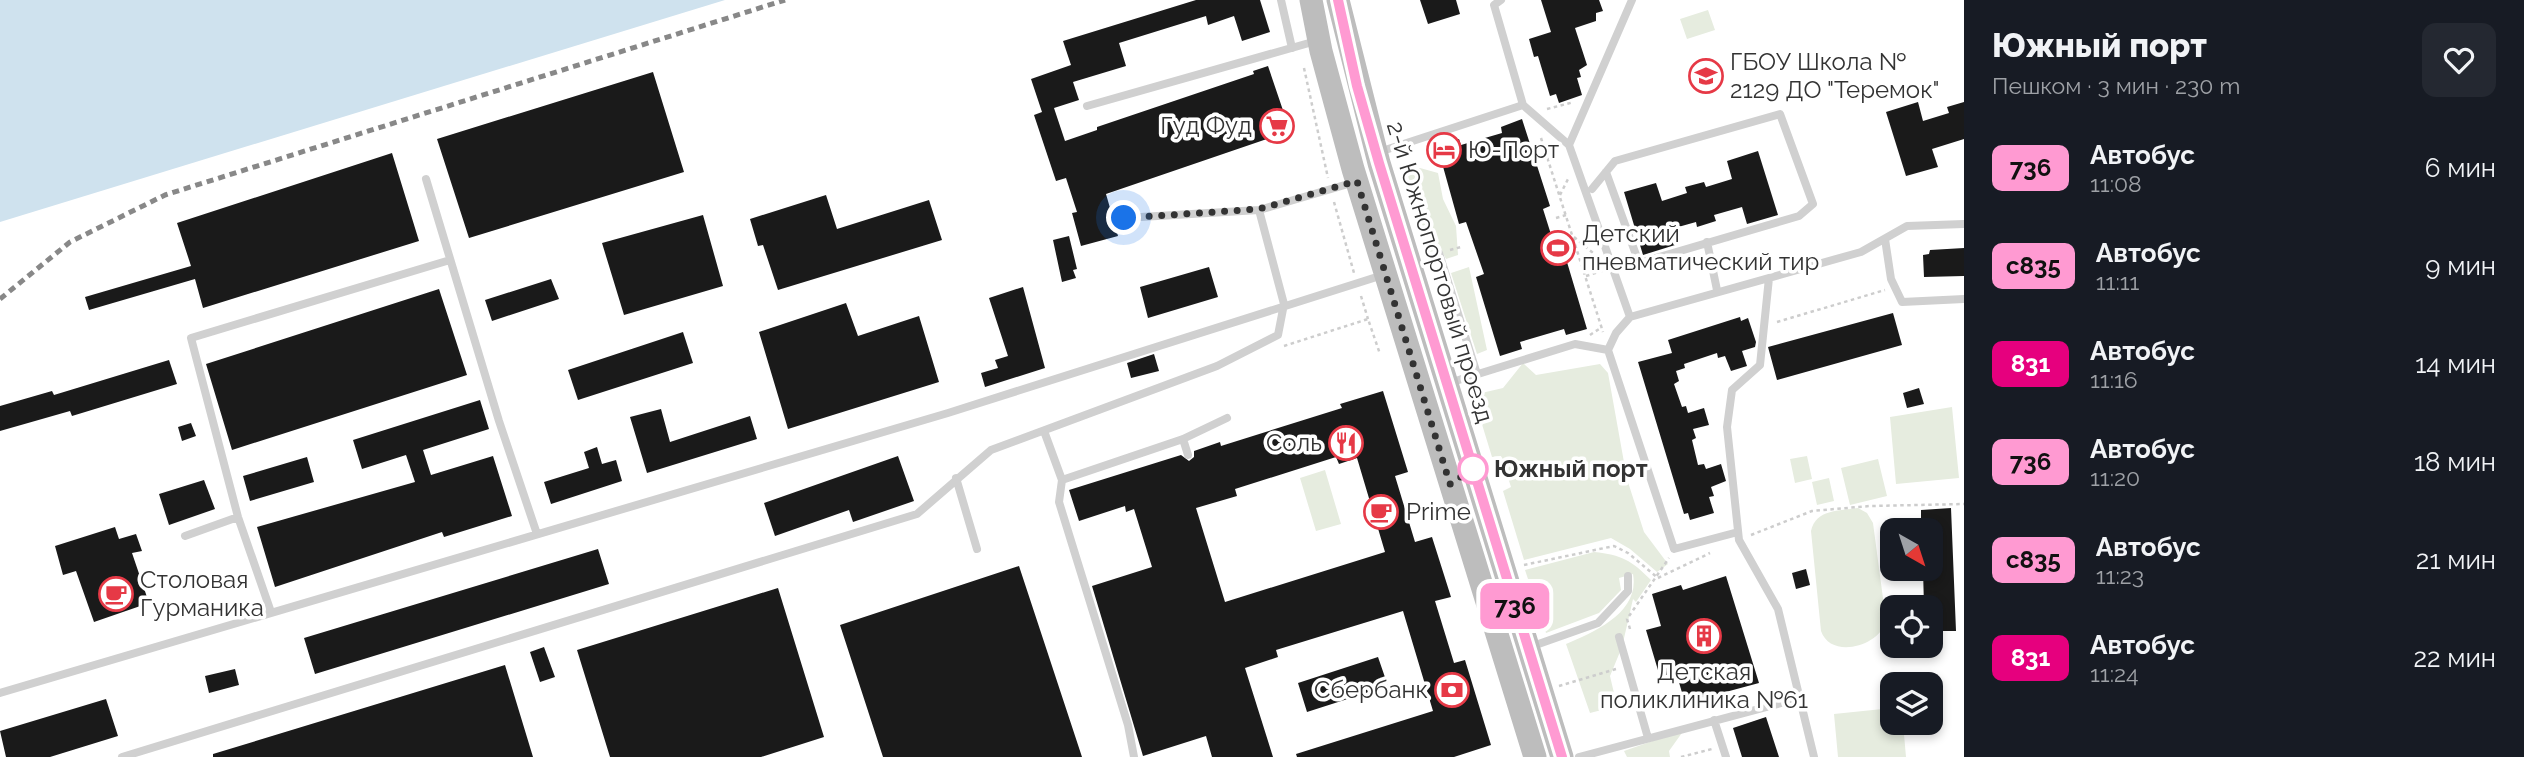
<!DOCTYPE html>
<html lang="ru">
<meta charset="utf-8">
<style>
:root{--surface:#171b24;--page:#242831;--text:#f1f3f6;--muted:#9ea1a6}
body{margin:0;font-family:Raleway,sans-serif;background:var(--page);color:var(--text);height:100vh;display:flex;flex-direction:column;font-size:26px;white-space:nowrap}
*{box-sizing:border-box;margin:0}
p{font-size:23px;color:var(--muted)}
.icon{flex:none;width:38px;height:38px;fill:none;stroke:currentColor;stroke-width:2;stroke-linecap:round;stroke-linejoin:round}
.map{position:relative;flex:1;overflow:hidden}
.drawer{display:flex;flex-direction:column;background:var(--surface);width:560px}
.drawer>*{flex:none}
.badge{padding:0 14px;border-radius:10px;font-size:24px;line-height:46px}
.needle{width:46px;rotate:141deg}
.controls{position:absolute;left:1880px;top:518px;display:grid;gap:14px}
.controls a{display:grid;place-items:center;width:63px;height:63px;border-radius:14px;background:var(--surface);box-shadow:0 4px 10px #0003;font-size:35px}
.you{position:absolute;width:35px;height:35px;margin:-18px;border:5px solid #fff;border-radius:50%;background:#1a73e8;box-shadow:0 0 0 10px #1a73e833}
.map>.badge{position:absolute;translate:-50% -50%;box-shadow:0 0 0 4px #fff}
.round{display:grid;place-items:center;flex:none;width:74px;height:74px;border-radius:14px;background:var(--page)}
.headline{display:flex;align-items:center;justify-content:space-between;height:119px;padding:0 28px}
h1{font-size:33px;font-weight:800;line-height:52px}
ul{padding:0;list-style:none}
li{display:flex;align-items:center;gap:21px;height:98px;padding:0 28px}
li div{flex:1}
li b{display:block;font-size:26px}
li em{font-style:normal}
li .badge{min-width:77px;font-weight:700;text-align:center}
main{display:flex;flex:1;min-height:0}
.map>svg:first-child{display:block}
.green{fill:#e6ecdf}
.water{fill:#cfe2ee}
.building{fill:#1a1a1a;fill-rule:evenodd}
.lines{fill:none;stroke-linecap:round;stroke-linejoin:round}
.path{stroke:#cdcdcd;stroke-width:2.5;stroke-dasharray:3.5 3.5;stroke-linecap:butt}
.service{stroke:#d0d0d0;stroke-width:8}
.secondary{stroke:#bdbdbd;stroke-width:23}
.rail{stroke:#888;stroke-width:5;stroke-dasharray:7 5;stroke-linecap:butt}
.line-casing{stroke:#fff;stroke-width:16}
.line{stroke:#ff9ad2;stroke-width:10}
.walk{stroke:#333;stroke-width:7;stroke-dasharray:0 12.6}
.stop-dot{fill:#fff;stroke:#ff9ad2;stroke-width:3.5}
.labels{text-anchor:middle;stroke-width:7;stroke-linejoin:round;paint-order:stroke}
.poi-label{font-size:24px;fill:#333;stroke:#fff;text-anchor:start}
.street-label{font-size:24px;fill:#333;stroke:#fff}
.stop-label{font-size:24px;font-weight:bold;fill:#333;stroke:#fff;text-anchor:start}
</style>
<main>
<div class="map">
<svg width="1964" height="757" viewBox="0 0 1964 757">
<rect width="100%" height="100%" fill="#fff"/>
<path class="green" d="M1708,10L1715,30L1687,39L1680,19Z
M1420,168L1438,173L1443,199L1456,226L1458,255L1446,259L1441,249L1430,252L1406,169Z
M1469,267L1487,350L1477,354L1451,273Z
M1523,363L1536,375L1600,364L1608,373L1627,479L1644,532L1668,564L1657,572L1630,549L1611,538L1524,560L1503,491L1511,487L1501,456L1492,457L1473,395L1503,388Z
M1952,407L1959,478L1896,484L1890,417Z
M1807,456L1812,479L1795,483L1790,459Z
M1878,459L1887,496L1850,505L1841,468Z
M1325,470L1341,524L1316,531L1300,478Z
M1829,478L1834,501L1817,505L1812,482Z
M1858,508L1867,513L1873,523L1886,621C1880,646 1831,660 1821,631L1811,531C1816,509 1839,511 1858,508Z
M1594,552C1622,555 1631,560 1651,580L1636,602L1633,599L1622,647L1610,676L1617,706L1590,713L1566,644C1596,631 1640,612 1633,574L1619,578L1621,590L1599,613L1546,633L1525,570Z
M1892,708V723H1903L1906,757H1838L1834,714Z
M1684,730L1669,751L1670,757H1627L1624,751Z"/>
<path class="water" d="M0,0H725L0,222Z"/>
<path class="building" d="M1196,0H1260L1270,32L1242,41L1234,16L1208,25L1206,16L1119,43L1126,66L1073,82L1079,100L1054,108L1065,141L1097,130V127L1254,74L1253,71L1268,66L1290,131L1106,194L1118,236L1081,246L1072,213L1077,212L1066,178L1056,181L1034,115L1042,112L1031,79L1071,65L1063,41Z
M1420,0H1456L1460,14L1428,24Z
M1541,0H1599L1603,11L1596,13V21L1575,28L1587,65L1579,70L1581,77L1577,78L1582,95L1559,103L1556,94L1550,96L1538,56L1534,57L1529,39L1551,32Z
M653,72L684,172L469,238L437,139Z
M1918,102L1923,121L1949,113L1947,107L1964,102V139L1932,149L1938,167L1906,176L1886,112Z
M1522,119L1550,206L1543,209L1554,244L1561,242L1587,329L1566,335L1564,329L1520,342L1522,349L1500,356L1476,277L1484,274L1466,222L1459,224L1437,145L1459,139L1461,145L1502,133L1501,127Z
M1758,151L1778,215L1747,224L1742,207L1714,215L1716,221L1697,227L1696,222L1671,229L1675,245L1643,255L1624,192L1656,183L1662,201L1687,193L1685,187L1704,182L1706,187L1732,179L1727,161Z
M392,153L419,241L203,308L195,279L89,310L85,297L191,266L177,223Z
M826,195L837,229L929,200L942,240L778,290L763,245L758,246L750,219Z
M703,215L723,286L624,315L602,243Z
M1069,236L1077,269L1073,270L1076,278L1062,282L1053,240Z
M1964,248V276L1924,277L1923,255L1929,254L1930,250Z
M1209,267L1218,297L1148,318L1140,287Z
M551,279L559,299L492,321L485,300Z
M1023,287L1045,368L985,387L981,373L998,368L995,360L1008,356L989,298Z
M439,289L467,375L232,450L206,364Z
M846,303L858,336L919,316L939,382L788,429L759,332Z
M1893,313L1902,345L1777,380L1768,347Z
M1740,317L1741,321L1748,318L1756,342L1755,347L1742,351L1747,366L1731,371L1725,356L1718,358L1717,353L1684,364L1685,368L1676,371L1679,381L1674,384L1682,407L1686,406L1688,413L1704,408L1709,425L1693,429L1696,438L1692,440L1698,465L1704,464L1706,469L1721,464L1726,481L1711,487L1714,496L1709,497L1714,513L1690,520L1688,513L1684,514L1638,362L1672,353L1668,340Z
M683,332L693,363L578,400L568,370Z
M1154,354L1159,371L1131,378L1127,363Z
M169,360L177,384L72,416L70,411L0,431V406L52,391L54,395Z
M1919,388L1924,404L1907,408L1903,393Z
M1383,391L1408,472L1395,476L1415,542L1432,537L1451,597L1435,601L1454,663L1465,660L1491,745L1454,757H1297L1296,754L1433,711L1403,611L1276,650L1278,657L1245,668L1273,757H1212L1206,736L1143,756L1092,586L1152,567L1134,509L1126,512L1125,506L1079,521L1069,490L1181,455L1189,461L1194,457V451L1220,442L1221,446L1342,408L1340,404ZM1336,457L1339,464L1357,458L1385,552L1225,602L1196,508L1237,496L1235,489Z
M480,400L489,429L423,450L431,475L493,456L512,516L444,537L442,532L275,587L257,527L415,482L406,455L362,469L353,440Z
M661,409L670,442L750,416L757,439L647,473L630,417Z
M191,423L196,436L182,441L178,427Z
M597,447L602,464L616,460L622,481L551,504L544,482L589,468L584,452Z
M898,456L914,501L853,522L849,510L775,536L764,503Z
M307,457L314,482L250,501L243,476Z
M204,480L215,509L169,525L159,494Z
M1951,508L1956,631H1930V607H1924L1923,569H1930V530H1921V510Z
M115,527L119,539L136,534L142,551L132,553L149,603L94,622L76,571L63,575L55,546Z
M598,549L609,584L315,674L304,638Z
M1019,566L1082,757H883L840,625Z
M1806,569L1810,585L1796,589L1792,573Z
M1726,576L1759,683L1685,703L1676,672L1660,677L1646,630L1661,626L1652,594L1681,585L1683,590Z
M778,588L824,737L761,757H610L577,650Z
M544,647L555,677L540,682L530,652Z
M1378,657L1388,686L1307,712L1298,683Z
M505,665L533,757H213V754Z
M235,669L239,685L209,693L205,676Z
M106,699L118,736L50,757H6L0,731Z
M1766,717L1779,757H1742L1733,728Z"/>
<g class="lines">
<path class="path" d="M1304,68L1328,178
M1547,109L1574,102
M1541,138L1603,332
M1560,195L1568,179
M1334,202L1354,273
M1556,218L1566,215
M1574,237L1593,253
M1450,250L1461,247
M1586,276L1602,271
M1361,296L1368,319
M1777,322L1885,290
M1590,335L1602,327
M1284,346L1368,319L1380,354
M1751,535L1812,511L1870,506L1964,504
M1524,565L1614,546L1628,553L1658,578
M1658,578L1710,553
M1630,629L1627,619L1669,558
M1559,686L1616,669
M1681,757L1712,749"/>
<path class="service" d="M1281,0L1292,48
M1501,0L1494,5L1523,105L1569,145L1630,317
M1087,106L1316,41
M1569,145L1632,0
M1379,152L1523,105
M426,179L499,421L537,534
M1592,189L1615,161L1780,114L1813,204L1799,216L1639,263L1606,172
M1124,218L1259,210L1355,182
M1885,239L1891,279L1902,302L1964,299
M1707,242L1717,290
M1439,253L1477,374
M1769,278L1760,365L1732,390L1727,427L1739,540L1778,609L1814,757
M1449,383L1575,344L1608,350
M1044,431L1062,480L1183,439L1227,418
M1183,439L1188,455
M956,478L977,549
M1062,480L1059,502L1128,725L1134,757
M1738,532L1674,549L1608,350L1616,333L1630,317L1861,252L1907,226L1964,224
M185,536L238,517
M271,612L238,517L191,338L450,260
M1619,637L1648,738
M1530,647L1598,623L1628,591V576
M0,693L948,413L1383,275
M1714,720L1726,757
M122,757L917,514L991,450L1217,366L1278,335L1284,304L1259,210
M1579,757L1800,698"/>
<path class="secondary" d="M1311,0L1321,51L1353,169L1535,757
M1338,0L1379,163L1562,757"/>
<path class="rail" d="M0,299L70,242L165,195L785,0"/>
</g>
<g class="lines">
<g class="line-casing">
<path id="line" d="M1338,0L1357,86L1379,163L1562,757"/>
</g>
<use href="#line" class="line"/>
<path class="walk" d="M1124,218L1259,209L1357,181L1450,484L1473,469"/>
</g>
<defs>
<g id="school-ring" transform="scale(1.75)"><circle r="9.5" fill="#fff" stroke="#e63946" stroke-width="1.5"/><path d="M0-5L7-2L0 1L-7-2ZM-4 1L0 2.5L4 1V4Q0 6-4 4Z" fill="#e63946"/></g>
<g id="supermarket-ring" transform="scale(1.75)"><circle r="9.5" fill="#fff" stroke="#e63946" stroke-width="1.5"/><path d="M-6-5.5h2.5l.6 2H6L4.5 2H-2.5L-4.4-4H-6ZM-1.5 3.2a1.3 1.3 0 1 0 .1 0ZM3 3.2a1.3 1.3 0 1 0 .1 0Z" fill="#e63946"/></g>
<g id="hotel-ring" transform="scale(1.75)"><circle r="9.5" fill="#fff" stroke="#e63946" stroke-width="1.5"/><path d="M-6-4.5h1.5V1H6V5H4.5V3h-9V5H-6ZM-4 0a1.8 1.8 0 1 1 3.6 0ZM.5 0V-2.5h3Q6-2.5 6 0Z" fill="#e63946"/></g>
<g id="stadium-ring" transform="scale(1.75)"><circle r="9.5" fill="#fff" stroke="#e63946" stroke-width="1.5"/><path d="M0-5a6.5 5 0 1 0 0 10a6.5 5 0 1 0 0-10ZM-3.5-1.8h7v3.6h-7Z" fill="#e63946"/></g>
<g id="restaurant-ring" transform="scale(1.75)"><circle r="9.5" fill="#fff" stroke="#e63946" stroke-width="1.5"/><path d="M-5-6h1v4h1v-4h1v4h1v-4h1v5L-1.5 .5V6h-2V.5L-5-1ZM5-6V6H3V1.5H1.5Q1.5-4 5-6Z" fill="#e63946"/></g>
<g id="cafe-ring" transform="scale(1.75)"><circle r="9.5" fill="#fff" stroke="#e63946" stroke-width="1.5"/><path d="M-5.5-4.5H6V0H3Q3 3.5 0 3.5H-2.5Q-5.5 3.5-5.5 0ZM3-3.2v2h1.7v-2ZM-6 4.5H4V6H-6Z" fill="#e63946"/></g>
<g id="building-ring" transform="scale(1.75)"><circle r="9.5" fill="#fff" stroke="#e63946" stroke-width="1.5"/><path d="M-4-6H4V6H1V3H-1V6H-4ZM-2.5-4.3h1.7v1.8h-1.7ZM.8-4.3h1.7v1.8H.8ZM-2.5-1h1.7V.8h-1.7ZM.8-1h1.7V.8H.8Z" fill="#e63946"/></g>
<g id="bank-ring" transform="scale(1.75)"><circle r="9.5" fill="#fff" stroke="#e63946" stroke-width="1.5"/><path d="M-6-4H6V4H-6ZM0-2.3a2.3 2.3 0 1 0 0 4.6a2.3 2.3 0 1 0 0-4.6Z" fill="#e63946"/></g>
</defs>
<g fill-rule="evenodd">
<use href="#school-ring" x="1706" y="76"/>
<use href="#supermarket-ring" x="1277" y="126"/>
<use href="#hotel-ring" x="1444" y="150"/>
<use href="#stadium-ring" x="1558" y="248"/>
<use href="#restaurant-ring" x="1346" y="443"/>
<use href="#cafe-ring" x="1381" y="512"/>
<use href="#cafe-ring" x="116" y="594"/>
<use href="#building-ring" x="1704" y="636"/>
<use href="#bank-ring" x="1452" y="690"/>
</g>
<circle class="stop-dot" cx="1473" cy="469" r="14"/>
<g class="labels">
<g class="poi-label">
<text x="1730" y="70">ГБОУ Школа №<tspan x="1730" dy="28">2129 ДО "Теремок"</tspan></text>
<text x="1252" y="134" text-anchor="end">Гуд Фуд</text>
<text x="1468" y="158">Ю-Порт</text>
<text x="1582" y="242">Детский<tspan x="1582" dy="28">пневматический тир</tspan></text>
<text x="1322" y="451" text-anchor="end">Соль</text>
<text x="1406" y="520">Prime</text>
<text x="140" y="588">Столовая<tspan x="140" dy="28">Гурманика</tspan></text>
<text x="1704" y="680" text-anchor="middle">Детская<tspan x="1704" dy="28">поликлиника №61</tspan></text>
<text x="1428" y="698" text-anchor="end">Сбербанк</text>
</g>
<g class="street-label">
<text transform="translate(1440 272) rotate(73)" y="8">2-й Южнопортовый проезд</text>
</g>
<g class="stop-label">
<text x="1494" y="477">Южный порт</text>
</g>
</g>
</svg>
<div class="controls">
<a><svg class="needle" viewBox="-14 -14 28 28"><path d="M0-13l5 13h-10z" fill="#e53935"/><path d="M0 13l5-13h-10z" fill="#9ea1a6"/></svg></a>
<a><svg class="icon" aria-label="locate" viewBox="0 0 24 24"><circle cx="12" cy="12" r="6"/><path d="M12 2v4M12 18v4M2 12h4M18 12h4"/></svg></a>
<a><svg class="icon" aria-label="layers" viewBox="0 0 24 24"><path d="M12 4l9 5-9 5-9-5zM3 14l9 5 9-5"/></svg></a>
</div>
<div class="you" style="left:1124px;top:218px"></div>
<b class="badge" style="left:1515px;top:606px;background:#ff9ad2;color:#111">736</b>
</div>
<section class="drawer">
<div class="headline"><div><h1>Южный порт</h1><p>Пешком · 3 мин · 230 m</p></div><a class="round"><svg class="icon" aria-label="heart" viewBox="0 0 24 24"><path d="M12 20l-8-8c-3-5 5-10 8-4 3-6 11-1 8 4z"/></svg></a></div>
<ul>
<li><span class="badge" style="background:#ff9ad2;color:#111">736</span><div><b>Автобус</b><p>11:08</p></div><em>6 мин</em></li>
<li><span class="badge" style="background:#ff9ad2;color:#111">с835</span><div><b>Автобус</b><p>11:11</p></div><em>9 мин</em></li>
<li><span class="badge" style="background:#e6007e;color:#fff">831</span><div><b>Автобус</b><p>11:16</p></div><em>14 мин</em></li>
<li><span class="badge" style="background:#ff9ad2;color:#111">736</span><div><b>Автобус</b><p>11:20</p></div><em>18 мин</em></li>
<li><span class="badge" style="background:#ff9ad2;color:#111">с835</span><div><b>Автобус</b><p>11:23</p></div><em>21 мин</em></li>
<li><span class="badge" style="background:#e6007e;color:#fff">831</span><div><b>Автобус</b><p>11:24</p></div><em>22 мин</em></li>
</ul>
</section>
</main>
